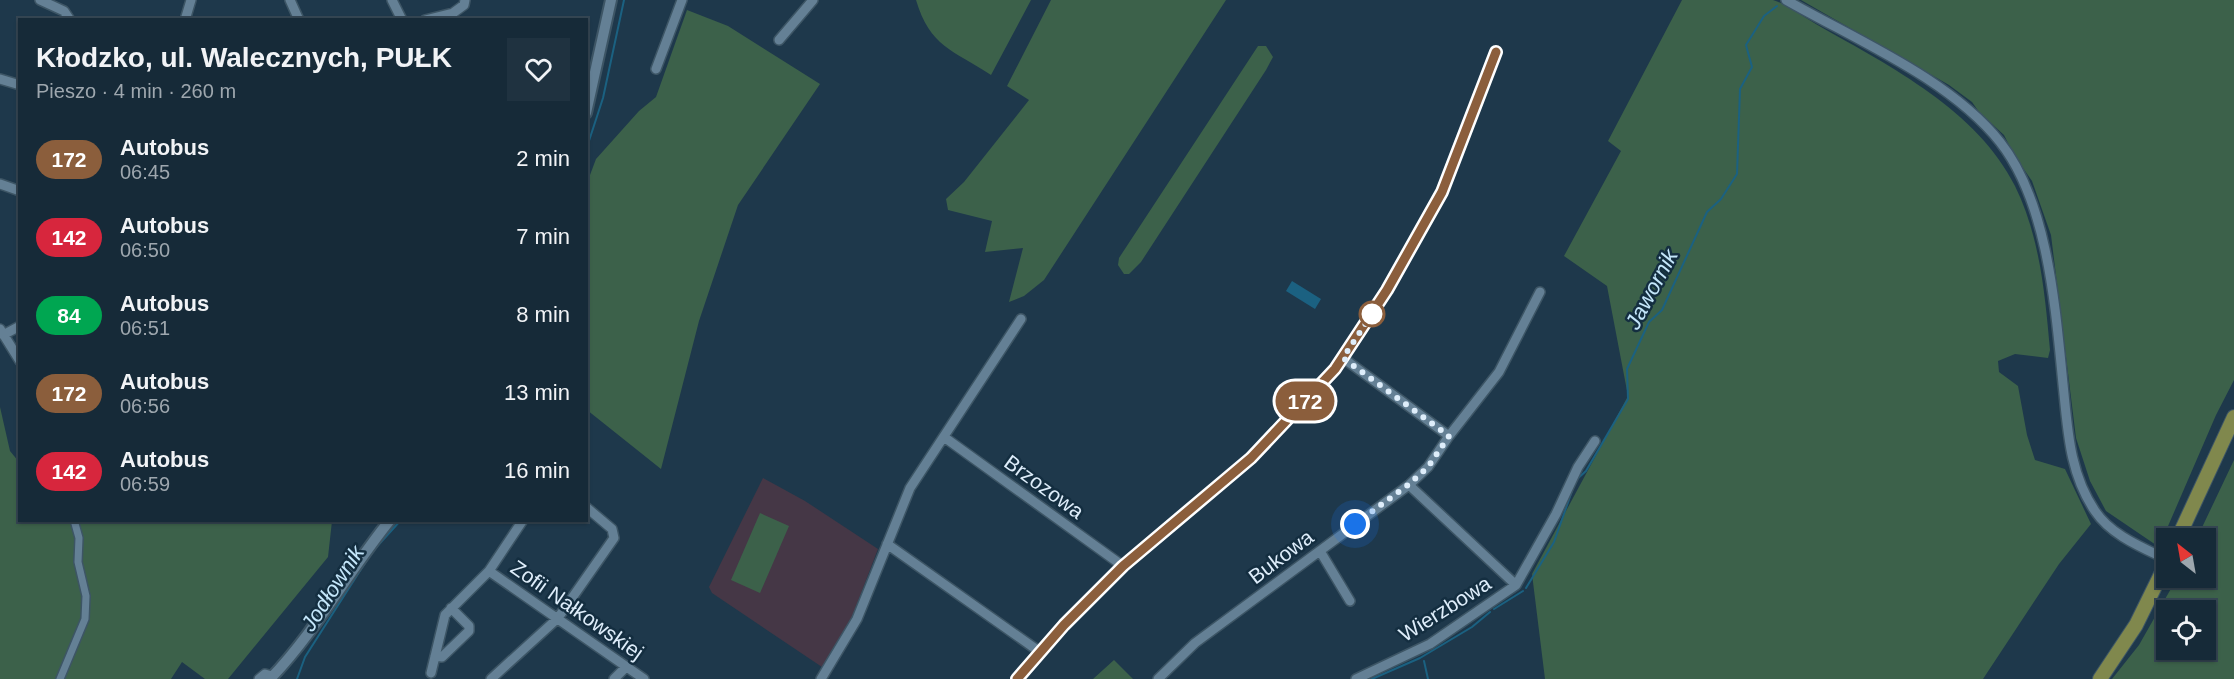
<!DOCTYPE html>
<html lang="pl">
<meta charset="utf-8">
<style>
:root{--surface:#162a38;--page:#1f3240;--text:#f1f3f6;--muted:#9ea7ae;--line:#354653}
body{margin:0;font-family:Helvetica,sans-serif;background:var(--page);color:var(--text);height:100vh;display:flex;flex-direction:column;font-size:22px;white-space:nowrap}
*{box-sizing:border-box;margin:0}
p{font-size:20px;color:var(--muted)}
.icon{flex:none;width:33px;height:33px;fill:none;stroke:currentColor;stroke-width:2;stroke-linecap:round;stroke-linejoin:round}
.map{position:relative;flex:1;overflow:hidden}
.drawer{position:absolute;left:18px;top:18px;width:570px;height:504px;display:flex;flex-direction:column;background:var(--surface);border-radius:0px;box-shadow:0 2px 4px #0004,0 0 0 2px var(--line)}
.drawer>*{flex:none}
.badge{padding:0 12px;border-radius:20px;font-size:21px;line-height:39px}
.needle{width:39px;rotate:329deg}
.buttons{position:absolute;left:2156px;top:528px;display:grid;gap:12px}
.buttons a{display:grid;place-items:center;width:60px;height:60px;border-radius:0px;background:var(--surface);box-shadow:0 2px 4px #0004,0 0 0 2px var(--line);font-size:30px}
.you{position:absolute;width:30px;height:30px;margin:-15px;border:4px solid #fff;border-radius:50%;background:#1a73e8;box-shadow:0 0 0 9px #1a73e833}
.map>.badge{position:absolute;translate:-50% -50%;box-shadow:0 0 0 3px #fff}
.round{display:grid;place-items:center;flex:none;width:63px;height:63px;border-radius:0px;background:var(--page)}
.summary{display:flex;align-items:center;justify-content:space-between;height:102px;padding:0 18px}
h1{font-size:28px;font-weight:700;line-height:45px}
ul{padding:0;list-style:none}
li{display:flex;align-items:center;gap:18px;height:78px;padding:0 18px}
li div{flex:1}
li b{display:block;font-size:22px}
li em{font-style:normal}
li .badge{min-width:66px;font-weight:700;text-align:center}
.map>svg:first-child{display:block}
.education{fill:#453746}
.green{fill:#3c614a;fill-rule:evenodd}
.water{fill:#1b6181}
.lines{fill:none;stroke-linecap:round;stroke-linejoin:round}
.stream{stroke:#1b6181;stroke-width:2}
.pedestrian-casing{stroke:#3d5565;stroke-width:10}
.minor-casing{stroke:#3d5565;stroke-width:12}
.tertiary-casing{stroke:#3d5565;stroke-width:14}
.primary-casing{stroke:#3d5565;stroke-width:16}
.pedestrian{stroke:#648095;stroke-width:7}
.minor{stroke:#648095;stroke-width:9}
.tertiary{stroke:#648095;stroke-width:10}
.primary{stroke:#80884d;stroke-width:14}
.line-casing{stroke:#fff;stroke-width:14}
.line{stroke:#8b5e3c;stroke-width:9}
.walk{stroke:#deedfa;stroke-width:6;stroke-dasharray:0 10.8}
.stop-dot{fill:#fff;stroke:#8b5e3c;stroke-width:3}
.labels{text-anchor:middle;stroke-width:5;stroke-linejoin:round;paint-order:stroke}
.street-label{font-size:21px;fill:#deedfa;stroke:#142e40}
.water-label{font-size:22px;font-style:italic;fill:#c4e6fa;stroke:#142e40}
</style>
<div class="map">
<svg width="2234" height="679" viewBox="0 0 2234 679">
<rect width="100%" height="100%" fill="#1e384b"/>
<path class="education" d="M763,478L805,501L878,549L852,617L822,667L712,593L709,587Z"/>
<path class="green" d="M916,0H1031L991,75C953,50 930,47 916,0Z
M1051,0H1226L1044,280L1024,296L1009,302L1023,248L985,252L992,221L948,210L946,199L964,182L1029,100L1007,86Z
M1682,0C1701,0 1758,0 1773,0C1789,5 1806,19 1821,27C1890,66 1978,111 2015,186C2040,237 2045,294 2050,350L2048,358L2015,354L1998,361L1999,372L2018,386L2027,435L2035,460L2065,469L2091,524L2059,564L1983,679H1545L1532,574L1628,396L1607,286L1564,256L1621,151L1608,141Z
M1801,0H2234V380L2216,415L2159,547L2106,511L2090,481L2076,438L2051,235L2032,181L2014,155L2004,135L1979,112L1972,102L1949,85Z
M687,10L728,26L820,84L738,205L699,321L661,469L587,410V183L596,159L639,111L656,97Z
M1258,46H1266L1273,57L1266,70L1141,262L1129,274H1124L1118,265L1119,258Z
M0,407L10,451L19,462L20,520L332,521L328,557L228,679H205L182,662L171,679H0Z
M2234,460V679H2112L2139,645L2177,578H2205V538H2197ZM2166,610H2205V650H2166Z
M760,513L789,526L760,593L731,580Z
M1114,660L1133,679H1093Z"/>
<path class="water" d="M1292,281L1321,299L1315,309L1286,291Z"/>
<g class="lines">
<path class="stream" d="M586,150L603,98L624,0
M1576,480L1586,471L1628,399L1627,369L1649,322L1662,310L1707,212L1721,199L1737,174L1740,89L1752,67L1746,45L1764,16L1777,6
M1526,588L1554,542L1572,491
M1494,609L1523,591
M1424,661L1428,679
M297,679L305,657L372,552L401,520
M1372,679L1420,658L1472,627L1490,612"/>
<g class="pedestrian-casing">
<path id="pedestrian" d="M60,679L85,619L86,596L78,562L79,538L74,520"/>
</g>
<g class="minor-casing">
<path id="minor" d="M40,0L64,11L70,20
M290,0L299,20
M392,0L402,20
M1786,0C1856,40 1950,79 2000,142C2050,205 2056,317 2064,394C2068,435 2071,476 2095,511C2111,535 2141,547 2166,559
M185,20L191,0
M425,20L453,13L464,5L465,0
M779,40L813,0
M656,69L682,0
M0,79L20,85
M0,184L20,191
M0,329L20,361
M3,335L20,326
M1343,358L1449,436L1499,372L1540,292
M944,437L1123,566
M887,544L1040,652
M1320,551L1350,601
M489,571L644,679
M1516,585L1556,514L1578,467L1595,441
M435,656L442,657L469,631V626L451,608
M431,673L445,615L489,571L523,520
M259,679L265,674L272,676
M491,679L558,618L614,538L612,529L586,507
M614,679L626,667
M821,679L857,619L910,488L1021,319
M1017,679L1064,625L1123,566L1251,458L1334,371L1379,303L1442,192L1496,52
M1158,679L1195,643L1409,485L1428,467L1449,436
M1356,679L1430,644L1516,585L1409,485"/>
</g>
<g class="tertiary-casing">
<path id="tertiary" d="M586,113L611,0
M270,679C316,631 348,572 390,520"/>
</g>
<g class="primary-casing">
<path id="primary" d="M2178,538L2234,417
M2100,679L2136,625L2166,564"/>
</g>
<use href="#pedestrian" class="pedestrian"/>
<use href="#minor" class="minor"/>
<use href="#tertiary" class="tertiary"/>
<use href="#primary" class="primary"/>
</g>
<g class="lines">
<g class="line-casing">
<path id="line" d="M1017,679L1064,625L1123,566L1251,458L1335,369L1387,290L1442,192L1496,52"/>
</g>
<use href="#line" class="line"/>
<path class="walk" d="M1355,524L1408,485L1428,467L1449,436L1343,358L1372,314"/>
</g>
<circle class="stop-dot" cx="1372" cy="314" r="12"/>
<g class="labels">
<g class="street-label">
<text transform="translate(1044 487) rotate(36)" y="7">Brzozowa</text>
<text transform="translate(1281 557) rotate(-37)" y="7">Bukowa</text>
<text transform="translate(1445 609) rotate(-32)" y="7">Wierzbowa</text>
<text transform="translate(577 610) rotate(35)" y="7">Zofii Nałkowskiej</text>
</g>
<g class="water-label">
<text transform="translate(1651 289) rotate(-62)" y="8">Jawornik</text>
<text transform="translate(332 588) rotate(-57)" y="8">Jodłownik</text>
</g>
</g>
</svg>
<div class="buttons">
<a><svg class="needle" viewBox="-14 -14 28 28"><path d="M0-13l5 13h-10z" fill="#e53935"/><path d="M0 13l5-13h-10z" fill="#9ea7ae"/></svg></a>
<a><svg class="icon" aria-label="locate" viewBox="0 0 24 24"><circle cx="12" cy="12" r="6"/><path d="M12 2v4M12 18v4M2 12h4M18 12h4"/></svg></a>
</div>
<div class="you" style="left:1355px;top:524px"></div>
<b class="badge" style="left:1305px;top:401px;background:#8b5e3c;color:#fff">172</b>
<section class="drawer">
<div class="summary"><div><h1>Kłodzko, ul. Walecznych, PUŁK</h1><p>Pieszo · 4 min · 260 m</p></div><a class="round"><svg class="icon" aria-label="heart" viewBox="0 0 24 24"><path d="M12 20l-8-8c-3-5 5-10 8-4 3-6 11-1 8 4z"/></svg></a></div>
<ul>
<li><span class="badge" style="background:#8b5e3c;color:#fff">172</span><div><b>Autobus</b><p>06:45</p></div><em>2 min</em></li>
<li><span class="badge" style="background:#d7263d;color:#fff">142</span><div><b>Autobus</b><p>06:50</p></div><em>7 min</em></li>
<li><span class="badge" style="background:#00a651;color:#fff">84</span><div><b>Autobus</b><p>06:51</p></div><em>8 min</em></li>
<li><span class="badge" style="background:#8b5e3c;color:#fff">172</span><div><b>Autobus</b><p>06:56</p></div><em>13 min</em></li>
<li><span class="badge" style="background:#d7263d;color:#fff">142</span><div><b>Autobus</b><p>06:59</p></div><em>16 min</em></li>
</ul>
</section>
</div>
